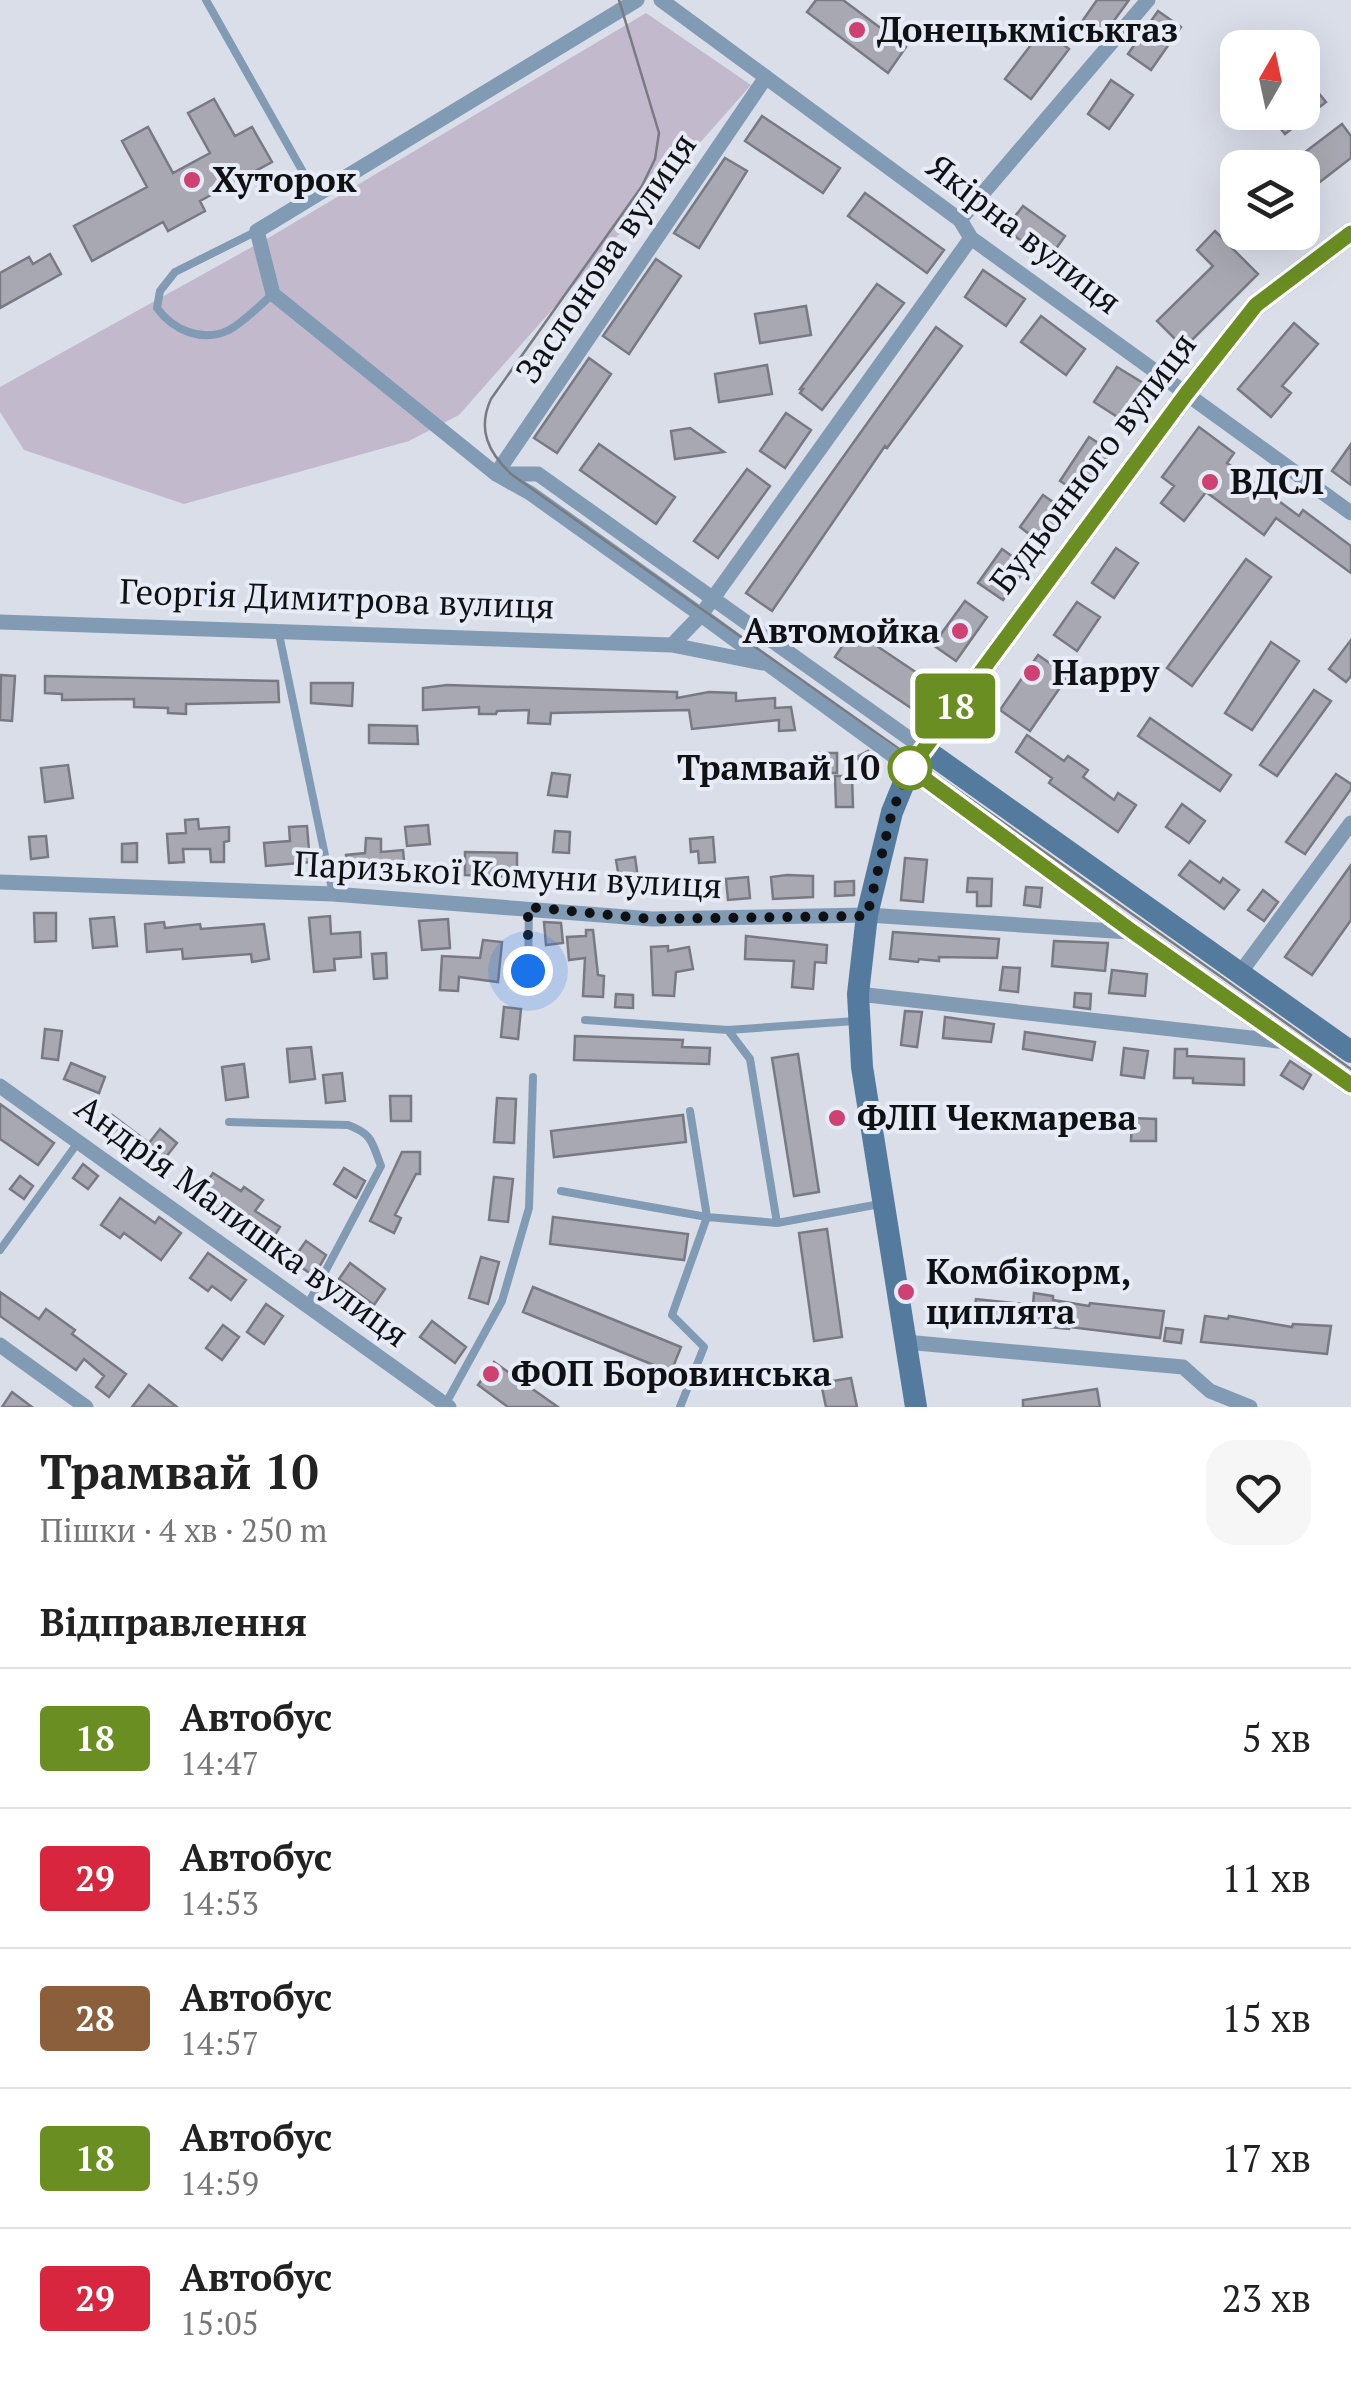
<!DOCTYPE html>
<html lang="uk">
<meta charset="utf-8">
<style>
:root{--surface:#fff;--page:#f6f6f6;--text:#222;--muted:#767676;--line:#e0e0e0}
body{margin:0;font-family:"PT Serif",serif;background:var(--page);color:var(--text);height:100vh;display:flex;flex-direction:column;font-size:38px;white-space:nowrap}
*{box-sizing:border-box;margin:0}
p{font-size:32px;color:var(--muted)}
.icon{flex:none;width:55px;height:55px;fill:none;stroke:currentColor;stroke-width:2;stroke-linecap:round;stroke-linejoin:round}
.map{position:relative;height:1407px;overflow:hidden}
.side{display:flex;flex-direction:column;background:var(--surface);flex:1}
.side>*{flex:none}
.badge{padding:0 20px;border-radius:8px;font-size:35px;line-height:65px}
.needle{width:65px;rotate:9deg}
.controls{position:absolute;left:1220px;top:30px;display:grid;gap:20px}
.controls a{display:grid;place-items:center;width:100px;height:100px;border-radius:20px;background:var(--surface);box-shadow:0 10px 40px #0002;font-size:50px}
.you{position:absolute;width:50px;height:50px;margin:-25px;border:8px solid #fff;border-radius:50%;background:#1a73e8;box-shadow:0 0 0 15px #1a73e833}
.map>.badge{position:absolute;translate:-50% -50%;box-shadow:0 0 0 5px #fff}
h2{padding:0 40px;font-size:38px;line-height:90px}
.round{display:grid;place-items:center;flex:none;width:105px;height:105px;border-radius:30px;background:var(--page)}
.headline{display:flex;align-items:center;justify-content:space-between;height:170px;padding:0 40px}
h1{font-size:48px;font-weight:600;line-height:75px}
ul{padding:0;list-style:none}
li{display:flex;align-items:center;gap:30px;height:140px;padding:0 40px;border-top:2px solid var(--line)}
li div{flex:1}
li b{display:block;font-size:38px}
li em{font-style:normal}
li .badge{min-width:110px;font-weight:700;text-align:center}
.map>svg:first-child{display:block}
.green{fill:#c2b9cd}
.building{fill:#a8a8b2;stroke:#797983;stroke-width:2.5}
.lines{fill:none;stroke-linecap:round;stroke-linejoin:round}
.lane{stroke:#829bb4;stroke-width:8}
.street{stroke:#829bb4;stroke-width:15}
.secondary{stroke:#547a9d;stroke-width:22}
.tram{stroke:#787b82;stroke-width:2.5}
.line-casing{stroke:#fff;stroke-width:22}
.line{stroke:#6b8e23;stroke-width:15}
.walk{stroke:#101114;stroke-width:10;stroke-dasharray:0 18}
.poi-dot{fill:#cd4173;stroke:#e7ebf6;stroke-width:4}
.stop-dot{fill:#fff;stroke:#6b8e23;stroke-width:5}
.labels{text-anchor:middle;stroke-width:8;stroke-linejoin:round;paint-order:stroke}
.poi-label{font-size:35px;font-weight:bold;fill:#101114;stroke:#e7ebf6;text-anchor:start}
.street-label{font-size:35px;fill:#101114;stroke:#e7ebf6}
.stop-label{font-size:35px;font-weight:bold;fill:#101114;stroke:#e7ebf6;text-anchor:end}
</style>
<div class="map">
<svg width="1351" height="1407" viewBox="0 0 1351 1407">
<rect width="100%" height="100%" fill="#dadee9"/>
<path class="green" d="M646,13L751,85L459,415L409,441L184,504L24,450L0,412V387L270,237Z"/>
<path class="building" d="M816,0H843L906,47L888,73L807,12Z
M1097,0H1129L1102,37L1081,23Z
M1158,11L1181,27L1151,70L1128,54Z
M1043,29L1069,49L1031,99L1005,79Z
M1302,73L1326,102L1285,134L1267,112H1302Z
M1111,80L1133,95L1109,129L1088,114Z
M214,99L235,136L252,127L272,162L200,201L205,211L168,231L163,222L92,261L74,226L147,187L122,141L148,127L173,173L210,153L188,113Z
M762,116L840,168L823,193L745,141Z
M1342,124L1351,136V158L1316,185L1296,159Z
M725,158L747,171L699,248L674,233Z
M865,193L944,250L927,273L848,216Z
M1023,206L1065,236L1048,260L1005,229Z
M1215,231L1258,274L1184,348L1157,321L1213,266L1197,250Z
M50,254L61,274L0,308V273L29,257L33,264Z
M656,259L681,276L629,354L603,336Z
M983,270L1025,299L1006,326L965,297Z
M877,284L904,303L822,410L800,393L803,389H800Z
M806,306L811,335L760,343L755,314Z
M1041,316L1085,349L1066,375L1021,342Z
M1294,323L1318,344L1282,386L1291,393L1271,417L1238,389Z
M936,327L962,346L887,448L885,446L772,611L746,593Z
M589,358L611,374L557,453L534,438Z
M767,365L772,394L719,402L715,374Z
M1117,367L1143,383L1119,418L1094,402Z
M786,413L811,430L785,468L760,451Z
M1199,427L1234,453L1227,463L1299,516L1303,510L1351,546V573L1276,518L1264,535L1206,492L1184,521L1161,503L1174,486L1162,477Z
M690,428L724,452L675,459L671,431Z
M1089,437L1111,451L1082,495L1060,481Z
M599,444L675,497L656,524L580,470Z
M1351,444V485L1332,471Z
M747,469L770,486L718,558L694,541Z
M1043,495L1066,511L1042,544L1020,527Z
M1116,548L1138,563L1114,598L1092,583Z
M1002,549L1027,567L1003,600L978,583Z
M1246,559L1271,577L1192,686L1167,668Z
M965,601L987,617L956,661L933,645Z
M1077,602L1100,617L1077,651L1054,635Z
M853,630L938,687L920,714L835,657Z
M1351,640V676L1346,682L1329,669Z
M1271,642L1299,661L1252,730L1225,713Z
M1038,655L1068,676L1030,731L1000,710Z
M1,675L15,676L12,721L0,720Z
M45,676L278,681L279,702L186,704V714L168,713V708L134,707V699L62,700V694L45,693Z
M311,683H353L352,706L311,703Z
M447,685L677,692V698L709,692L736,693V701L775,698V708L791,707L795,730L779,731V720L692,729L689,710L551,713L550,724L528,723L529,710L497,711L496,714H479V707L423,710V688Z
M1314,690L1331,701L1277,776L1260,765Z
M1150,718L1231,775L1220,791L1138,736Z
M369,725L417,726L418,744L369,743Z
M1027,735L1064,761L1068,756L1088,770L1083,777L1114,800L1118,793L1136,805L1118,832L1049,783L1052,778L1016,752Z
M868,751L881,771L873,776H868L857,757Z
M817,753H837V773H817Z
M68,765L73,798L45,802L41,768Z
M552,773L570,775L567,797L548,795Z
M1336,774L1351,784V789L1305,854L1286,842Z
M835,776H852L853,807H836Z
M1182,804L1205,821L1189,843L1166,827Z
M198,819L199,829L229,827V841L224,842V862H211L210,849H183L184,862L169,863L167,834L186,833L185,820Z
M428,825L430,844L407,846L405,827Z
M307,826L310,862L266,866L264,843L290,841L289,827Z
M555,831L570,832L569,853L553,852Z
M46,836L48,857L31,859L29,837Z
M713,837L715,862L699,863L698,851L691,852L690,839Z
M366,838L381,839V852L403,850L405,871L389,873L388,865L346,861V855L365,853Z
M137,843V862H122V844Z
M465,852L517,853V877L465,875Z
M635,857L639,886L621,889L616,860Z
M905,858L927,860L923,902L901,900Z
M1190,861L1220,883L1223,878L1239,890L1224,909L1179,875Z
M1351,865V920L1312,975L1285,957Z
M787,875L813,876V897L773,899L771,877Z
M748,877L750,898L728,900L726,879Z
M968,878L992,879L991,906H977V892H967Z
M854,881V895L835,896V882Z
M1026,887L1042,888L1040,907L1024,905Z
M1263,890L1278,902L1264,921L1248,910Z
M34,913H56V941L35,942Z
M330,916L331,934L360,932L361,957L334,959L335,970L314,972L309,918Z
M114,917L117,946L93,948L90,919Z
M448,919L450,948L422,950L419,921Z
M164,922L165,928L200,924L201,929L264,924L269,959L252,962L251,954L183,959L182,949L147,952L145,924Z
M544,922L561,923L563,943L546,945Z
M586,930H593L598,975L604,976L603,997L583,996L585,958L569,960L567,937L586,936Z
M893,932L999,939L997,958L939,957V961L919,959L918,962L890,959Z
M746,936L827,945L826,963L815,962L813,989L792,987L794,961L745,959Z
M483,940L502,942L498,982L459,977L458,991L440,990L442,956L480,958Z
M1054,941L1108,943L1105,971L1052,966Z
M668,946V951L689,947L693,969L676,972L674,996L653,995L651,947Z
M386,953L387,978L374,979L372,954Z
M1003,967L1020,968L1018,992L1000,990Z
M1112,970L1147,974L1145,996L1109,993Z
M1075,993L1091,994L1090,1009L1074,1007Z
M616,994L633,995V1008L615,1007Z
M504,1007L521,1009L518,1039L501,1037Z
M905,1011L922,1012L917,1047L901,1045Z
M945,1017L994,1024L991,1042L943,1038Z
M45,1029L62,1031L58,1060L42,1058Z
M1025,1032L1095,1042L1092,1060L1023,1049Z
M575,1036L683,1040L682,1047L710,1048L709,1064L574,1060Z
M311,1047L315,1079L290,1082L287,1049Z
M1124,1048L1148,1051L1144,1078L1121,1075Z
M1175,1049H1187V1056L1244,1059V1085L1193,1083V1078H1174Z
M798,1054L819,1192L794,1196L772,1058Z
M1290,1061L1311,1075L1303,1089L1281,1075Z
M71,1063L105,1077L99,1093L64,1079Z
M244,1064L248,1097L226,1100L222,1067Z
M342,1073L345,1101L326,1103L323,1075Z
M390,1096H411V1121H391Z
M497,1098L516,1099L514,1143L494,1142Z
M0,1104L54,1143L38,1165L0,1139Z
M112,1115L149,1143L160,1129L177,1143L158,1167L129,1145L125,1151L100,1132Z
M683,1115L686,1142L554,1157L551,1131Z
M1132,1118L1156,1119V1141H1131Z
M402,1152H420V1174H416L395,1215L401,1218L394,1233L370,1221Z
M83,1164L98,1176L88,1189L73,1178Z
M344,1168L365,1181L356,1198L334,1184Z
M213,1173L241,1191L244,1187L263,1200L255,1211L280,1227L270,1243L199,1194Z
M20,1176L33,1186L24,1199L10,1189Z
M494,1177L513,1179L508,1222L489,1220Z
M120,1198L155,1223L159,1217L181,1233L161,1260L124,1233L120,1238L101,1225Z
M553,1217L688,1234L685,1255L684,1260L550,1244Z
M827,1229L842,1337L814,1341L799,1233Z
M306,1241L326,1255L314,1276L292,1261Z
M208,1253L246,1280L231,1300L212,1286L208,1291L190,1278Z
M481,1257L499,1262L488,1304L469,1298Z
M350,1263L385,1289L374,1305L339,1279Z
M533,1287L681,1347L671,1372L523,1312Z
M0,1292L39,1319L46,1309L75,1330L72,1334L126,1374L109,1397L96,1387L104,1376L84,1359L76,1370L0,1316Z
M1034,1293L1053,1296V1300L1089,1306L1090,1303L1164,1311L1160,1338L1070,1327L1069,1329L973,1320L976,1299L1033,1305Z
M266,1304L283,1316L264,1344L247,1332Z
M1205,1316L1228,1319L1229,1316L1292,1327L1293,1324L1331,1326L1327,1354L1201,1342Z
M432,1321L466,1347L455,1363L420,1337Z
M223,1325L239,1337L222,1360L206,1348Z
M1166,1328L1183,1330L1181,1343L1164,1341Z
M494,1362L558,1407H508L478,1385Z
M851,1378L857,1407H826L821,1383Z
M149,1385L177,1407H132Z
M1097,1389L1100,1407H1023V1400Z
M12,1392L32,1407H2Z"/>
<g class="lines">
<path class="lane" d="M206,0L316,195
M257,231L175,272L160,291L157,308C173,330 202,343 229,330C244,322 260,305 273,294
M279,634L333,894
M517,988L528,971L529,907
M585,1020L728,1030L855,1021
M229,1122L348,1125C373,1134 372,1143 381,1166L308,1304
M561,1191L707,1217L777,1223L750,1059L728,1030
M777,1223L880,1204
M0,1250L79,1141
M446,1403L502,1301L529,1208L533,1077
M680,1407L704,1347L672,1315L707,1217L690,1111"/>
<path class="street" d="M637,0L257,231L273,294L496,474L530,493L701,615L910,768
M661,0L960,220L971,238L1351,513
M960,220L1148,0
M496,474L766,77
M500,474H538L924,749
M0,622L672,645L762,663
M672,645L701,615L971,238
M0,882L333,894L652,919L867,915L1129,932
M1240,973L1351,823
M858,994L1287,1042
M0,1086L449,1407
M905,1342L1183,1367L1210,1391L1250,1407
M0,1345L86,1407"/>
<path class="secondary" d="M924,749L1351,1052
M910,768L1133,932L1351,1085
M916,1407L862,1067L858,994L867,915L892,812L910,768L1186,394L1256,305L1351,233"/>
<path class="tram" d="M619,0L659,133L655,159L642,186L491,399C477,429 488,452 511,474L1351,1069"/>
</g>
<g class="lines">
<g class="line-casing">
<path id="line" d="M1351,233L1256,305L1186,394L910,768L1133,932L1351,1085"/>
</g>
<use href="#line" class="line"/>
<path class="walk" d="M528,971V907L652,919L867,916L892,812L910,768"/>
</g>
<g class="poi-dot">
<circle cx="857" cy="30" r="10"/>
<circle cx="192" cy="180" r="10"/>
<circle cx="1210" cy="482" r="10"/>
<circle cx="960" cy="631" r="10"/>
<circle cx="1032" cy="673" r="10"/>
<circle cx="837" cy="1118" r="10"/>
<circle cx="906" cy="1292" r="10"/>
<circle cx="491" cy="1374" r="10"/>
</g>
<circle class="stop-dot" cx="910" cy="768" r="20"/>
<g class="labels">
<g class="poi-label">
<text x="877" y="42">Донецькміськгаз</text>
<text x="212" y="192">Хуторок</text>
<text x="1230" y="494">ВДСЛ</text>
<text x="940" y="643" text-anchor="end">Автомойка</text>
<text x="1052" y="685">Happy</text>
<text x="857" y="1130">ФЛП Чекмарева</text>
<text x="926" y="1284">Комбікорм,<tspan x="926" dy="40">циплята</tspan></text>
<text x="511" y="1386">ФОП Боровинська</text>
</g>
<g class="street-label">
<text transform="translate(1024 234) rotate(38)" y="12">Якірна вулиця</text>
<text transform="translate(606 258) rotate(-56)" y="12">Заслонова вулиця</text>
<text transform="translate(1093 463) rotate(-53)" y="12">Будьонного вулиця</text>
<text transform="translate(337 599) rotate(2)" y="12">Георгія Димитрова вулиця</text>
<text transform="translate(508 875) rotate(3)" y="12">Паризької Комуни вулиця</text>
<text transform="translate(242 1221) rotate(36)" y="12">Андрія Малишка вулиця</text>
</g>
<g class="stop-label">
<text x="880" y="780">Трамвай 10</text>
</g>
</g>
</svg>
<div class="controls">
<a><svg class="needle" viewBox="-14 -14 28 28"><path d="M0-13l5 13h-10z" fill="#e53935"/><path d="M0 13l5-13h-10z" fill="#767676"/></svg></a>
<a><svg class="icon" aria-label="layers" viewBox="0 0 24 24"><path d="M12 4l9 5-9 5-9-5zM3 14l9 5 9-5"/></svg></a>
</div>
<div class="you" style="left:528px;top:971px"></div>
<b class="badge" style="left:955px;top:706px;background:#6b8e23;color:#fff">18</b>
</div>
<section class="side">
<div class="headline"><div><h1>Трамвай 10</h1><p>Пішки · 4 хв · 250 m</p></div><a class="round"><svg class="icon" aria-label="heart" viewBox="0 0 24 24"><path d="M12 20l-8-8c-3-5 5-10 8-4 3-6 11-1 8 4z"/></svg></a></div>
<h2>Відправлення</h2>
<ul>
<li><span class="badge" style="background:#6b8e23;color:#fff">18</span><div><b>Автобус</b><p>14:47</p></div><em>5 хв</em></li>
<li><span class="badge" style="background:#d7263d;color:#fff">29</span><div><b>Автобус</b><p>14:53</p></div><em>11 хв</em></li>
<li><span class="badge" style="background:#8b5e3c;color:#fff">28</span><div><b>Автобус</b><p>14:57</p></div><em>15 хв</em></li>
<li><span class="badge" style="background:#6b8e23;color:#fff">18</span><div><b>Автобус</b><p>14:59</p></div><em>17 хв</em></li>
<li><span class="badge" style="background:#d7263d;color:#fff">29</span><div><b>Автобус</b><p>15:05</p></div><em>23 хв</em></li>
</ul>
</section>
